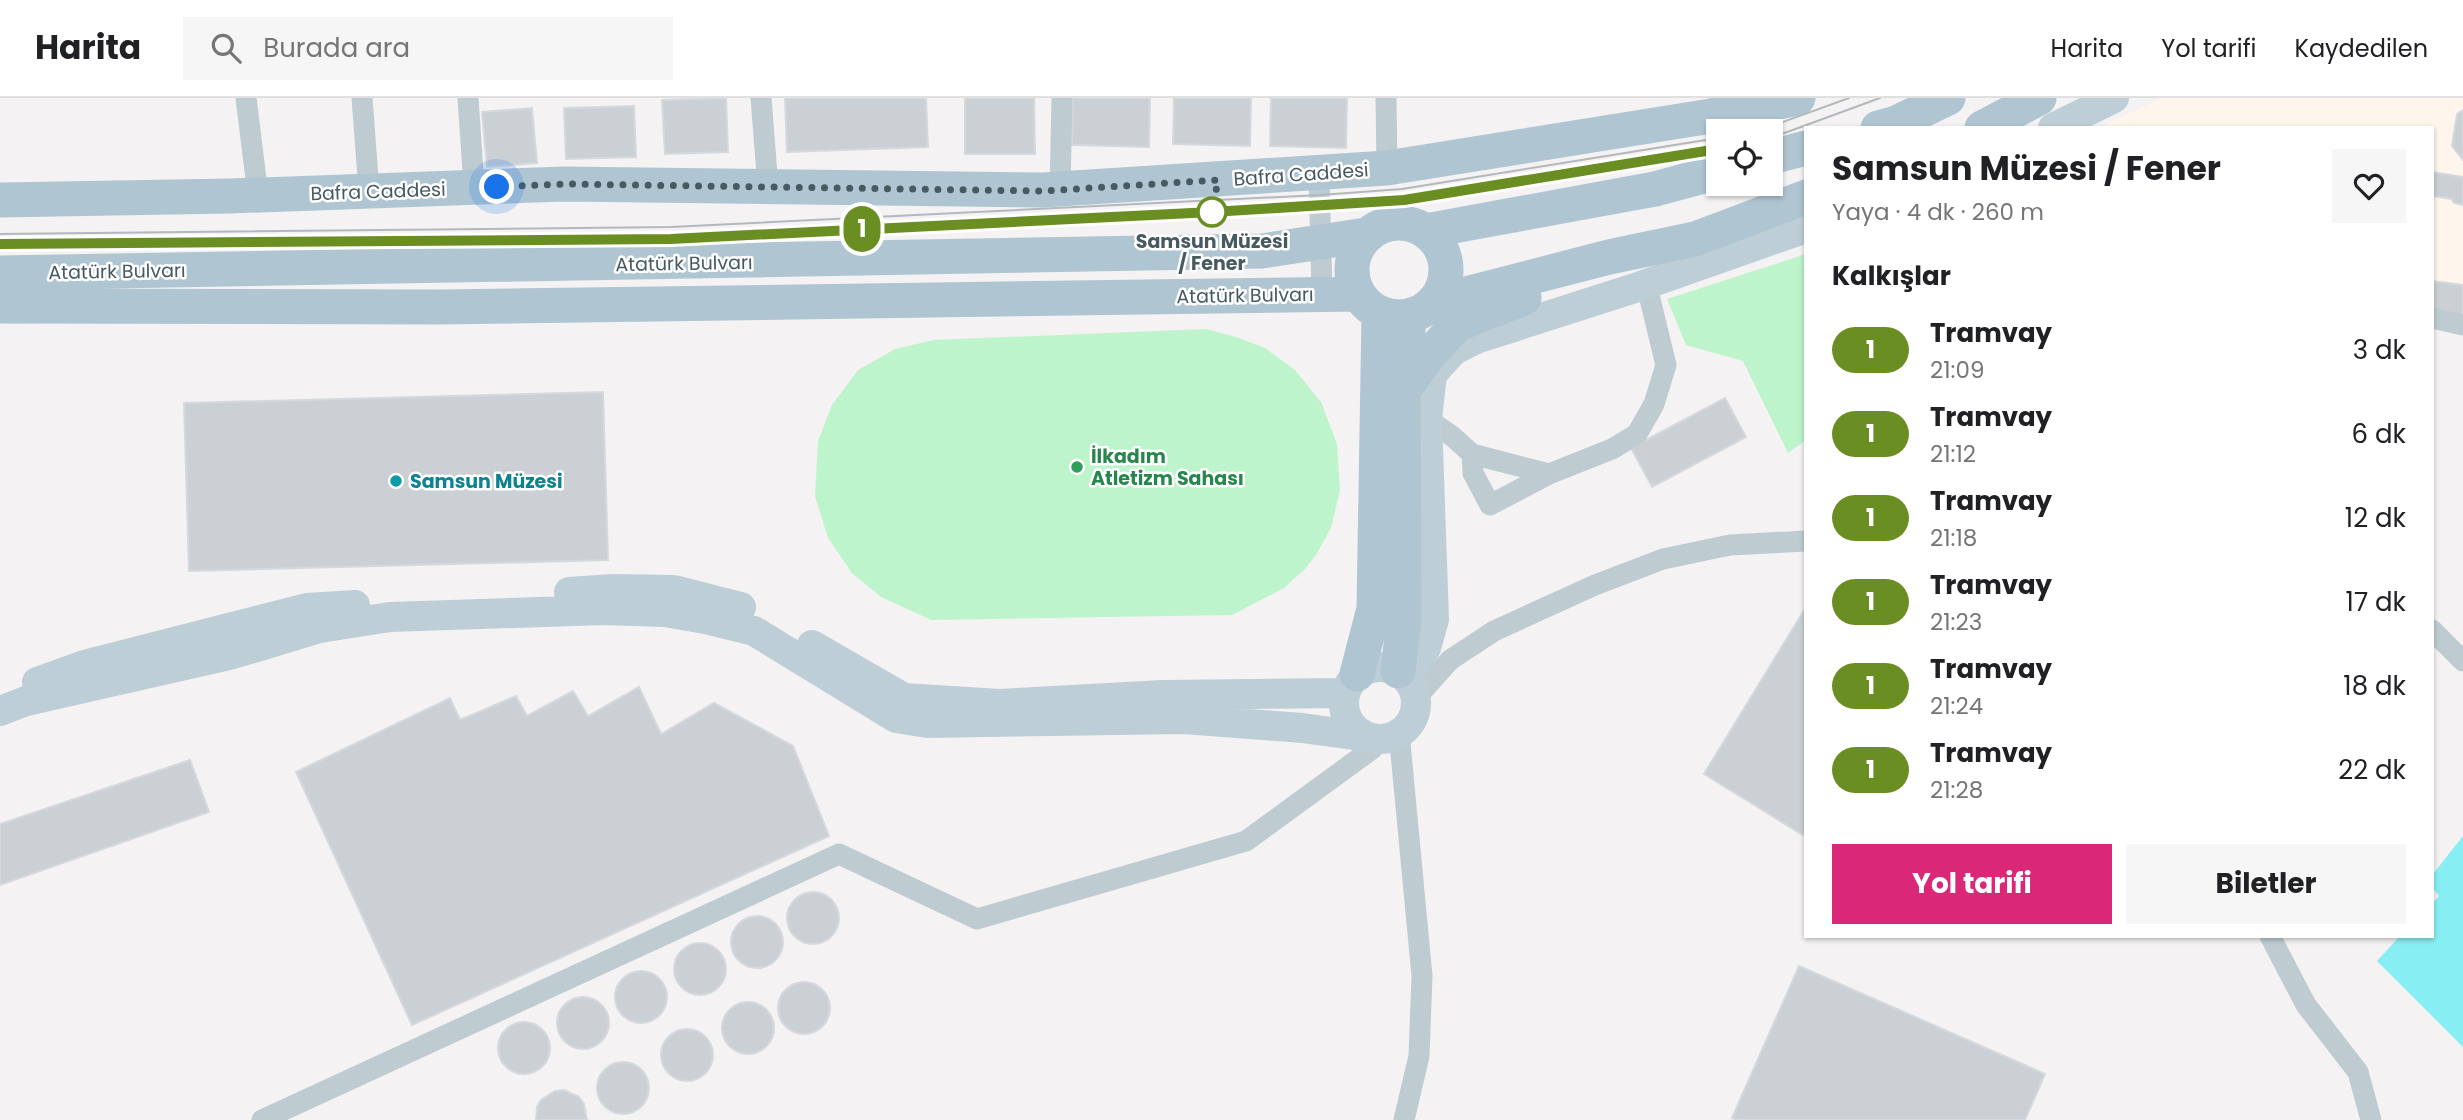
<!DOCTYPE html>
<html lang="tr">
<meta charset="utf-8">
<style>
:root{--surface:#fff;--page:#f6f6f6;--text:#202124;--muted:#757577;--line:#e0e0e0;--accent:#db2777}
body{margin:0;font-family:Poppins,sans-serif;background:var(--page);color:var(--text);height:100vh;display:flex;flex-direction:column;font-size:26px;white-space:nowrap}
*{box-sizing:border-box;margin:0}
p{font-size:23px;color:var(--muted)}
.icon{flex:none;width:38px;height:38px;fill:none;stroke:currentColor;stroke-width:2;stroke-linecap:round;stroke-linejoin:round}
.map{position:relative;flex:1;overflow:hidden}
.side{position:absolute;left:1804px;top:28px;width:630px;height:812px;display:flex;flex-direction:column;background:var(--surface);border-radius:0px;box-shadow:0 2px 5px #0004}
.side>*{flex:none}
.badge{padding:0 14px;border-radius:23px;font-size:24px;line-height:46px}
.tools{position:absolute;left:1706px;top:21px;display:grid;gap:14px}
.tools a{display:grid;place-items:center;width:77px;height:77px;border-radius:0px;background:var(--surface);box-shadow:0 2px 5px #0004;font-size:35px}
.you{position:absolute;width:35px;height:35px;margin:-18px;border:5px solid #fff;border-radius:50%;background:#1a73e8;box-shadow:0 0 0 10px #1a73e833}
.map>.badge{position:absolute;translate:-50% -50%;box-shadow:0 0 0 4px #fff}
h2{padding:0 28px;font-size:26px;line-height:63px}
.round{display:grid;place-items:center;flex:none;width:74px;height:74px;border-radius:0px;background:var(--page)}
.head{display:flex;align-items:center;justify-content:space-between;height:119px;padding:0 28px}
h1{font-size:33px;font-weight:700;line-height:52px}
.cta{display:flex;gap:14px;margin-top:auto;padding:14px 28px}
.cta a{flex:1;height:80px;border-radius:0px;background:var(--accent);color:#fff;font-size:28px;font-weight:700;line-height:80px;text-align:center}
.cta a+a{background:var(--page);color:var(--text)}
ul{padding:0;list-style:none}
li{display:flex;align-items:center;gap:21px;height:84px;padding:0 28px}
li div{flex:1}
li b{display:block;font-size:26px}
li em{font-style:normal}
li .badge{min-width:77px;font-weight:700;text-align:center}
header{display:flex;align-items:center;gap:42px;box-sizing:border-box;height:98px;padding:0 35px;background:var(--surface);border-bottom:2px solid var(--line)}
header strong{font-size:33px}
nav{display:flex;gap:38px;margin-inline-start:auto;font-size:24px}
.search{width:490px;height:63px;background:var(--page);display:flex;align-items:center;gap:18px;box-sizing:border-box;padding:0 24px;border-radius:0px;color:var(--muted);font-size:26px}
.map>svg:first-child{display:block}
.commercial{fill:#fef6ec}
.green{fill:#bef4cb}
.water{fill:#87eef4}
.building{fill:#cbd0d4;stroke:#d5d9dd;stroke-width:2}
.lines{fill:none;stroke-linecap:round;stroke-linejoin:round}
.street{stroke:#beccd2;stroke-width:21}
.secondary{stroke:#beced7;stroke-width:30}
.primary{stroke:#afc6d2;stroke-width:35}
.tram{stroke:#b3b8bc;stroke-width:2}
.line-casing{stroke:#fff;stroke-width:16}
.line{stroke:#6b8e23;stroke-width:10}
.walk{stroke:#475961;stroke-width:7;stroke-dasharray:0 12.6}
.stop-dot{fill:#fff;stroke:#6b8e23;stroke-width:3.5}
.leisure-dot{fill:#2e9e5b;stroke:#fff;stroke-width:2.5}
.culture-dot{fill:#0f9aa8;stroke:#fff;stroke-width:2.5}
.labels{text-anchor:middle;stroke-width:5;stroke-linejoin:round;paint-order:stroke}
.street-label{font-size:19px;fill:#475961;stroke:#fff}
.stop-label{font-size:19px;font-weight:bold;fill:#475961;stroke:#fff}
.leisure-label{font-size:19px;font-weight:bold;fill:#27864d;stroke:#fff;text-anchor:start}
.culture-label{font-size:19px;font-weight:bold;fill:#0d838f;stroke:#fff;text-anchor:start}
</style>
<header>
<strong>Harita</strong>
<div class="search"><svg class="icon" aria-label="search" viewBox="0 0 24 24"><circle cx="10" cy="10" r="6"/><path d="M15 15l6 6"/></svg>Burada ara</div>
<nav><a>Harita</a><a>Yol tarifi</a><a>Kaydedilen</a></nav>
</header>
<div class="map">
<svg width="2463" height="1022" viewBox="0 0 2463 1022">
<rect width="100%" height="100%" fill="#f4f2f2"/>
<path class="commercial" d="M2162,0H2463V187L2433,183L2432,30H2098Z"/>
<path class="green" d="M1806,156V342L1788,355L1743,263L1686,247L1667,201Z
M1206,231L1236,239L1265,250L1295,272L1321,304L1337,346L1340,392L1331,430L1316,457L1305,471L1284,490L1232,517L931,522L881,499L852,475L828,440L815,398L818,343L832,307L858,272L895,251L934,242Z"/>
<path class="water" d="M2463,738V949L2377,863L2400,838H2432L2433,805L2439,798L2433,790V776Z"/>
<path class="building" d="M726,0L728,54L665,56L662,2Z
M785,0H926L928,49L787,54Z
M965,0H1034L1035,56H965Z
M1073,0H1150L1149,49L1072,47Z
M1174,0H1251L1250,48L1173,46Z
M1271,0H1347L1346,50L1270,48Z
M634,8L636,59L566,61L564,10Z
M532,10L537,65L487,69L482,14Z
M2463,12V62L2452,48L2457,16Z
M2432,74L2463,79V107L2454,105L2452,101L2432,98Z
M2432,183L2463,187V220L2432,216Z
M603,294L608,462L189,473L184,305Z
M1725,300L1746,339L1652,389L1631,350Z
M1806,509V739L1704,676Z
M639,589L661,636L714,605L793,648L829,738L412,927L296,674L450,600L460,622L516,598L527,618L573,593L588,618Z
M190,662L209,714L0,787V726Z
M787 820a26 26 0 1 1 52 0a26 26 0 1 1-52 0Z
M731 844a26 26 0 1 1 52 0a26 26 0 1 1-52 0Z
M674 871a26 26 0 1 1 52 0a26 26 0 1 1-52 0Z
M1799,868L2045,976L2025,1022H1737L1732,1020Z
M615 899a26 26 0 1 1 52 0a26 26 0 1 1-52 0Z
M778 910a26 26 0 1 1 52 0a26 26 0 1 1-52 0Z
M557 925a26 26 0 1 1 52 0a26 26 0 1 1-52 0Z
M722 930a26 26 0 1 1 52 0a26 26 0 1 1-52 0Z
M498 950a26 26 0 1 1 52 0a26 26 0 1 1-52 0Z
M661 957a26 26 0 1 1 52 0a26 26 0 1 1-52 0Z
M597 990a26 26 0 1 1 52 0a26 26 0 1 1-52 0Z
M564,992L579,999L584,1006L587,1022H536L537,1009L541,1002L555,993Z"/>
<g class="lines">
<path class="street" d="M246,0L258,97
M362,0L369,93
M468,0L474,89
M761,0L768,89
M1386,0L1387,70
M1319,76L1322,196
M1060,91L1062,0
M2432,220L2463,227
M1427,321L1452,338L1472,356L1549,376L1612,351L1637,336L1654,306L1666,267L1649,197L1638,189
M1472,356L1473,375L1490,407L1549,376
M2432,532L2463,563
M1416,600L1450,562L1494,533L1595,487L1663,461L1730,447L1806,443
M1391,640L1400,645L1422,878L1419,958L1404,1022
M2270,838L2306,907L2358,974L2371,1022
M262,1022L839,756L977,821L1246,743L1372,651L1378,641"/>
<path class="secondary" d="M2053,30L2114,0
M569,494L613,491L674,492L741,509
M812,547L904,600L1000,606L1163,597L1345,595
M1344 605a36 36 0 1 1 72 0a36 36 0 1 1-72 0Z
M1406,579L1426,550L1434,521L1427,321L1432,276L1454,252L1476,241L1638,189L1806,130
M37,584L84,567L307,510L355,507
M0,613L26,603L233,556L320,530L390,519L603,512L665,514L705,521L754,533L896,620L927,625L1184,621L1302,630L1368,639"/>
<path class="primary" d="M1878,30L1896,25L1948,0
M1982,30L2039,0
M1771,59L1806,50
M0,102L230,98L564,86L1043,92L1387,70L1711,18L1798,0
M1352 172a47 47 0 1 1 94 0a47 47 0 1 1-94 0Z
M1426,133L1655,91L1718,74
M0,175L1262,153L1366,137
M1435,204L1609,159L1695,141L1806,99
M0,208L440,209L1357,196
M1403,293L1428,258L1458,226L1524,200
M1398,573L1404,521L1403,293L1409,219
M1357,576L1374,511L1379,216"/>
<path class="tram" d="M1748,33L1769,29L1849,0
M1771,40L1880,0
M0,136L671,129L1320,97L1402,91L1718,40
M150,145L671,141L1320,108L1404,102L1718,51"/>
</g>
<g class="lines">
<g class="line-casing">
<path id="line" d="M0,146L671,141L1212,114L1404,102L1718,51"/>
</g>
<use href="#line" class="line"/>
<path class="walk" d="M497,89L564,86L1043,93L1218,82L1212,114"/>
</g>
<circle class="stop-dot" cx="1212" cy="114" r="14"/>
<circle class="leisure-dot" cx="1077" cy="369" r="7"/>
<circle class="culture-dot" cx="396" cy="383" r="7"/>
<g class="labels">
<g class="street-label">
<text transform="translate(1301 76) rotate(-4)" y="7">Bafra Caddesi</text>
<text transform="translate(378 93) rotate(-2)" y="7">Bafra Caddesi</text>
<text transform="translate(684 165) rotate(-1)" y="7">Atatürk Bulvarı</text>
<text transform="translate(117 173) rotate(-1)" y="7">Atatürk Bulvarı</text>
<text transform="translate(1245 197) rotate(-1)" y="7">Atatürk Bulvarı</text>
</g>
<g class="stop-label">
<text x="1212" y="150">Samsun Müzesi<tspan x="1212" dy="22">/ Fener</tspan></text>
</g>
<g class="leisure-label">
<text x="1091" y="365">İlkadım<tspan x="1091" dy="22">Atletizm Sahası</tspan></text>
</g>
<g class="culture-label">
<text x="410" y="390">Samsun Müzesi</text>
</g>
</g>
</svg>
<div class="tools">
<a><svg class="icon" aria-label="locate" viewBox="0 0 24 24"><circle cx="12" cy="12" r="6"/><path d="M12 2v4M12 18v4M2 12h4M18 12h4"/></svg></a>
</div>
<div class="you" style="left:497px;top:89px"></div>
<b class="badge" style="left:862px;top:131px;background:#6b8e23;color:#fff">1</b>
<section class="side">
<div class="head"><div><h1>Samsun Müzesi / Fener</h1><p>Yaya · 4 dk · 260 m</p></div><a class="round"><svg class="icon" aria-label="heart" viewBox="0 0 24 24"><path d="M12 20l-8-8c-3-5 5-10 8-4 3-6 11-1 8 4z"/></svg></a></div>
<h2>Kalkışlar</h2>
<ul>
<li><span class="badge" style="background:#6b8e23;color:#fff">1</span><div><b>Tramvay</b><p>21:09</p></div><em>3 dk</em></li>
<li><span class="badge" style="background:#6b8e23;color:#fff">1</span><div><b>Tramvay</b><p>21:12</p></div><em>6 dk</em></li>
<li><span class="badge" style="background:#6b8e23;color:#fff">1</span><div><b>Tramvay</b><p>21:18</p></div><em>12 dk</em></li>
<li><span class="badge" style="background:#6b8e23;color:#fff">1</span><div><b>Tramvay</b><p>21:23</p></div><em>17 dk</em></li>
<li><span class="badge" style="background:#6b8e23;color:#fff">1</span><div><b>Tramvay</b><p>21:24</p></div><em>18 dk</em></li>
<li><span class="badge" style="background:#6b8e23;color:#fff">1</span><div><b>Tramvay</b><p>21:28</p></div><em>22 dk</em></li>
</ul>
<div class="cta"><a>Yol tarifi</a><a>Biletler</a></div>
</section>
</div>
